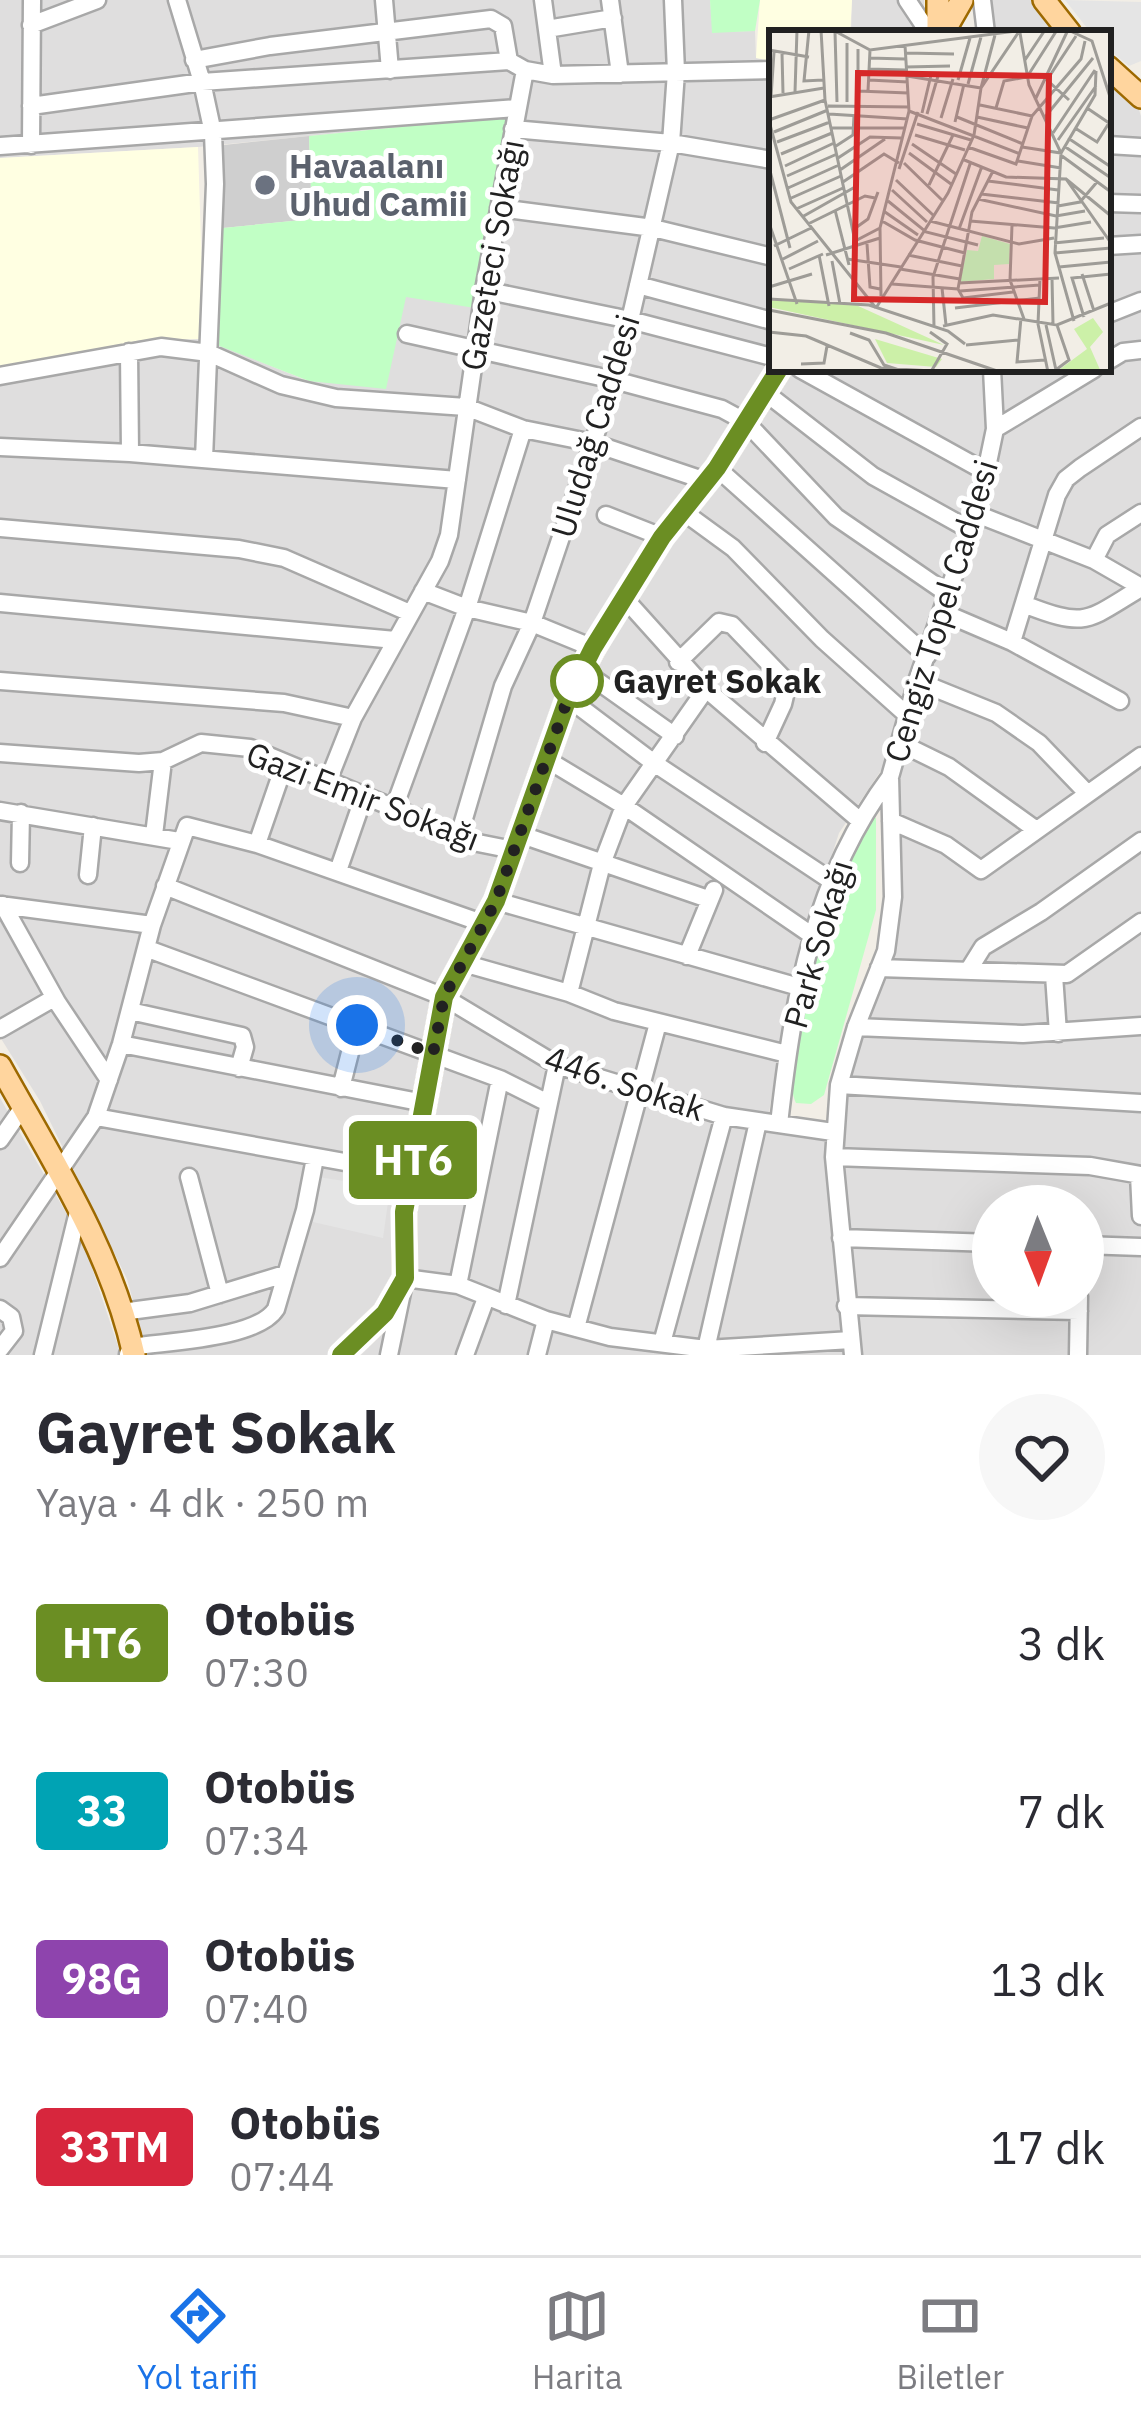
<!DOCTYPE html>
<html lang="tr">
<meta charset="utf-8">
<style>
:root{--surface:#fff;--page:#f7f7f7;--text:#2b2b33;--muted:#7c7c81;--line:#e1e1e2;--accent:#1a73e8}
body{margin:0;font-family:"IBM Plex Sans",sans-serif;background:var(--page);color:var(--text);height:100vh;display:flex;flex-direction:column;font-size:45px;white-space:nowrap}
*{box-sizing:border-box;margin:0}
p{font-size:39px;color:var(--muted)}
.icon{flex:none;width:66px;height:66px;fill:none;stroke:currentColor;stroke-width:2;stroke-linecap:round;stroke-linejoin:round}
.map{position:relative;height:1355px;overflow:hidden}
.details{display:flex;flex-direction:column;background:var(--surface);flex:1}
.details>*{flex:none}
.badge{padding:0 24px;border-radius:9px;font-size:42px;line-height:78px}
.needle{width:78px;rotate:179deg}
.buttons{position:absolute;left:972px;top:1185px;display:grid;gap:24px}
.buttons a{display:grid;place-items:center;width:132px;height:132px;border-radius:50%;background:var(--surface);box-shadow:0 12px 48px #0002;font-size:60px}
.you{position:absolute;width:60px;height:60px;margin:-30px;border:9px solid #fff;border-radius:50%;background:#1a73e8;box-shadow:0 0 0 18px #1a73e833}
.map>.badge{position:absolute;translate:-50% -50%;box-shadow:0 0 0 6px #fff}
.round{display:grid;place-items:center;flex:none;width:126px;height:126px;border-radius:63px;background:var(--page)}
.head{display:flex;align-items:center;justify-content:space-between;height:204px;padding:0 36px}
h1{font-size:57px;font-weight:700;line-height:90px}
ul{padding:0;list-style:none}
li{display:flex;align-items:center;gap:36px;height:168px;padding:0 36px}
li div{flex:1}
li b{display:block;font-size:45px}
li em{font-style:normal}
li .badge{min-width:132px;font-weight:700;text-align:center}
.menu{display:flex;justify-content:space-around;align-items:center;height:168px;border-top:3px solid var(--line);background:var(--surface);font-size:33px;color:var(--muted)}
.menu a{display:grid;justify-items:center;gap:6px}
.menu .selected{color:var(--accent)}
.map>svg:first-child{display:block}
.residential{fill:#dfdede;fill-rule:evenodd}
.education{fill:#ffffe2}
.religious{fill:#cfcfcf}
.park{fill:#c1ffc5}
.parking{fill:#e5e5e5}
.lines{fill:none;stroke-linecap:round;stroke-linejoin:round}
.minor-casing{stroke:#a8a8a8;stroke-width:21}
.major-casing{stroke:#9d6900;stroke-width:26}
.minor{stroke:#fff;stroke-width:16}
.major{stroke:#ffd59e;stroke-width:21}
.line-casing{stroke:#fff;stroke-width:27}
.line{stroke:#6b8e23;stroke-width:18}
.walk{stroke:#212121;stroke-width:12;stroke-dasharray:0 21.6}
.worship-dot{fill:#6b7280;stroke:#fff;stroke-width:4.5}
.stop-dot{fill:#fff;stroke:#6b8e23;stroke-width:6}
.labels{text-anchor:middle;stroke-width:10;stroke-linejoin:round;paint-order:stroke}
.worship-label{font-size:33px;font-weight:bold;fill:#5b616d;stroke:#fff;text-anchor:start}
.street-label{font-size:33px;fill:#212121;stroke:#fff}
.stop-label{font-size:33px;font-weight:bold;fill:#212121;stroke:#fff;text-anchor:start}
.inset-road{fill:none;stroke:#9e9c97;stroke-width:3}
.view{fill:#d62828;fill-opacity:0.15;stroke:#d62828;stroke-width:6}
.inset-edge{fill:none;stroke:#212121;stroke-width:6}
</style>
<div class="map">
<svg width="1141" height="1355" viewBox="0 0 1141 1355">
<rect width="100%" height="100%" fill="#f2eee6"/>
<path class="residential" d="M0,0H710L713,32L755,31L756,58L772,61V365L704,475L650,541L436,1005L395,1285L328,1355H148L127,1279L40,1101L0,1037V368L141,340L204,339L308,381L406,296L474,307L509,116L198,147L0,158Z
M852,0H924L925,33H851Z
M988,0H1034L1059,33H990Z
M1108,74L1135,97L1141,116V1355H862L839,1138L856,1048L899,922L895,784L1001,442L1003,369H1108ZM993,1206H1083V1296H993Z
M786,369H984L986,431L947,575L884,766L839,833L789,988L769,1113L826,1134L844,1355H358L396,1316L410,1210L457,993L569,719L663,552Z
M0,1098L84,1244L121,1355H0Z"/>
<path class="education" d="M760,0H852L850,33H772V61L756,58Z
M198,147L204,339L141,340L0,368V158Z"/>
<path class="religious" d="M309,136L312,219L223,228L224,145Z"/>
<path class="park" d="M710,0H760L755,31L712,33Z
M510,116L475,308L406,297L386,389L309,381L217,345L223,228L312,219L309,136Z
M869,816L876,818V910L824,1095L811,1104L796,1103C776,1063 828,902 846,858C852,843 862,830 869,816Z"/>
<path class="parking" d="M1065,0L1141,2V61L1129,66L1108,49V33H1091Z
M318,1177L390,1188L383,1238L313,1222Z"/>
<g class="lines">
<g class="minor-casing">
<path id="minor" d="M177,0L202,82L213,133L215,184L204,459
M384,0L390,70
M543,0L553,75
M610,0L620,74
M907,0L929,33
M982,0L986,33
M31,25L97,0
M547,29L613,18
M194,60L270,46L491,19L503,26L509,61L525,70L484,290L449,535L440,561L353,718L328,781
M525,70L553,75L772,70
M31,106L202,82L509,61
M513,129L671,143L772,160
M31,145L32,0
M1108,145L1141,147
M0,146L518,108
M1108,203L1141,204
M499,208L653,228L772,257
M1108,246L1141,244
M638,285L772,321
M484,290L630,320L772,357
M1108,314L1141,301
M407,334L614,380L722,409L746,422L836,517L948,594
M129,352L130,453
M1108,361L1123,352L1141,350
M800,369L986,472
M0,376L161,347L209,353L281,385L336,398L466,407L523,429L593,443L706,481
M766,393L873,476L970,530
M995,429L1094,369
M0,447L130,453L457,480
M717,468L927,656
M681,510L733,548L822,639L907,715
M974,513L1094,560L1141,587
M606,515L662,537
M0,528L239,549L284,558L410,613
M1094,560L1107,535L1141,513
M423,591L467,608L532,623L593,648
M626,600L706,689L858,819
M0,603L395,640
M1026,605C1088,629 1087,620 1141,588
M942,612L1012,642L1120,701
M1012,642L1057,495L1066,479L1080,468L1141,427
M678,662L719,622L732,625L788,683L783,704L765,743
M582,670L675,736
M0,681L284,703L353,718
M917,681L996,713L1039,743L1087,793
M568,698L654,763L830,880
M900,743L949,767L1035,829
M0,753L139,763L163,761L201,743L250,748L423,820L458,839L513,850
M546,759L624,806L813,936
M394,808L467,608L523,429
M0,811L179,841
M891,821L946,845L981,870L1141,756
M519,834L708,899
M154,835L163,761
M458,839L503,686L532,623L614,380L630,320L671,143L676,72L673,0
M257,844L285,763
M20,863L21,813
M338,871L364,796
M88,875L93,826
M165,886L444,997L557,1065L724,1116L833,1132
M496,901L799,987
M0,905L152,925
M3,905L57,1002L109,1080
M148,949L500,1079L548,1103
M687,956L714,890
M463,963L569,993L614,1011L787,1054
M879,968L1067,974L1141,922
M968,971L983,947L1041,912L1141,841
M1054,975L1058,1033
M569,993L602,864L624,806L706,689
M130,1011L242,1036L245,1047L239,1068
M856,1027L1023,1034L1141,1026
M0,1029L54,998
M121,1044L424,1103
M839,1085L1141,1103
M341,1088L357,1025
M96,1117L411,1174
M779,1124C793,999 813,880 890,777
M0,1140L23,1107
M834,1157L1090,1166L1141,1175
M1139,1175L1141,1216
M189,1177L220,1294
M841,1238L993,1243
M1083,1245L1141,1247
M0,1258L96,1117L121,1044L152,925L187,826L257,844L482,923
M458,1285L500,1079
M506,1305L557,1065
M846,1306L1079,1311
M0,1309L11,1317L14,1331L0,1349
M122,1312L190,1303L285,1274
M576,1328L658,1023
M662,1343L724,1116
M706,1349L758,1122
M128,1354L132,1347C168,1341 257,1339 276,1309L305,1210L315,1158
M43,1355L79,1208
M389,1355L405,1278L458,1285L546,1320L610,1337L706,1349L851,1340
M465,1355L486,1298
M537,1355L546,1320
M853,1355L834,1157L839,1085L856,1027L886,951L893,897L890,777L917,681L970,530L986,472L995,429L992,369
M1078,1355L1079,1296"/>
</g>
<g class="major-casing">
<path id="major" d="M938,0V33
M1044,0L1070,33
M943,33L962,0
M1108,67L1141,97
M0,1066C51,1158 111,1250 134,1355
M341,1355L385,1313L405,1278L404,1212L444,997L496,901L568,698L593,648L662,537L717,468L779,369"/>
</g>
<use href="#minor" class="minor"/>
<use href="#major" class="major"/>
</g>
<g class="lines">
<g class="line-casing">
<path id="line" d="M341,1355L385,1313L405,1278L404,1212L444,997L496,901L568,698L593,648L662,537L717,468L779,369"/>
</g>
<use href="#line" class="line"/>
<path class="walk" d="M357,1025L433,1054L444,997L496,901L568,698L582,670L577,681"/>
</g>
<circle class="worship-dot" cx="265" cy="185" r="12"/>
<circle class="stop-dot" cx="577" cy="681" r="24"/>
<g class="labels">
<g class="worship-label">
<text x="289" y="178">Havaalanı<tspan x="289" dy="38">Uhud Camii</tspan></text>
</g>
<g class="street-label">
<text transform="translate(492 255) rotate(-80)" y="12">Gazeteci Sokağı</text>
<text transform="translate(595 426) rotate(-73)" y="12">Uludağ Caddesi</text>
<text transform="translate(941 611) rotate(-73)" y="12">Cengiz Topel Caddesi</text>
<text transform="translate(363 796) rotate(21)" y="12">Gazi Emir Sokağı</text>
<text transform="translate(818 944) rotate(-74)" y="12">Park Sokağı</text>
<text transform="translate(625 1083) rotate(19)" y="12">446. Sokak</text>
</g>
<g class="stop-label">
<text x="613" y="693">Gayret Sokak</text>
</g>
</g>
<g transform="translate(769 30)">
<rect width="342" height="342" fill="#f2eee6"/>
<path d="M0,270L87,275L175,315L0,277ZM324,288L334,302L321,317L332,342H287L318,319L305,299ZM106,309L173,329L167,337L118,333Z" fill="#ccf0a8"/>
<path d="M213,206L241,214L240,234L225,235V249L191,252L198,220L209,221Z" fill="#c1ffc5"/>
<path class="inset-road" d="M40,0L35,51L54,50M52,0L56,70L86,211L111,198M64,0L101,20L247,1M299,0L323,11L342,70M66,2L68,72M251,3L260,55L292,123L286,223L305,291M78,13V72M89,19V73M0,20L40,27M13,23L14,63M136,23L185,24M100,28L136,29M256,30L276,0M137,37L181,36M100,39L137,40M138,46L212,58L226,5M100,50L139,52M189,50L201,8M199,54L212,7M89,61L139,63M99,61L101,20M26,62L28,0M0,67L55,58M2,67L5,22M266,70L298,2M300,70L278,50L307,6M211,75L263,86M59,76L140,77M227,78L235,51L258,47L288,0M140,81L251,124M153,83L162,45M60,84L139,89M158,84L169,46M188,87L254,114M208,87L259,98M276,87L324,28M172,88L184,49M0,90L56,70M0,91L22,172L107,278M186,92L195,54M148,94L202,110M62,98H136M306,98L328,112L340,93L318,78M5,102L59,80M284,103L326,40M146,105L196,120M299,108L342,137M289,110L327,56M8,112L61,92M143,114L187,144M67,116L84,105L85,85M295,116L342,148M199,117L247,134L263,86L312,29L316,11M253,117L292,123L326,65L327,41M140,123L182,154M12,124L63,103M293,126L342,162M69,128L101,107L132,108M193,129L237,147L297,149L342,213M249,131L292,138M135,133L173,170M16,136L65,113M0,137L21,218M130,139L149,82M71,140L116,109M224,141L203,182L189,259L194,268L244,262M18,146L68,124M297,149L342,186M127,150L164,185M219,151L289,160M74,152L115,124L130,133M160,155L184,105M19,158L70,135M123,160L158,192M212,164L290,173M20,169L72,146M209,169L287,186L316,181M119,171L157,202L209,215M289,176L311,172L328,152M27,179L74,158M66,180L80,235M116,182L149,205M33,187L86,157M113,191L146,210L196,223M161,191L250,214L285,208M201,191L285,198L322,192M0,193L28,274M39,194L96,166L106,168M243,195L241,250L255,289M85,199L99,189L109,162M190,199L213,136M285,213L335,208M98,214L101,257L111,259M5,216L42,198M286,223L342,218M50,225L60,276M57,225L111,208M139,225L193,236M14,229L49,211M78,229L132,237M63,231L71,274M290,237L342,232M20,239L54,224M131,239L191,249M313,244L325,281M271,248L269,294L279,342M283,248L284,294M190,253L290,248M123,254L189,259M0,257L43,244M173,258L177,295M191,261L271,255M112,266L111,198L140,81L136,15M0,269L100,275L179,301L196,314M107,278L179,163L205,105L212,58L249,3M186,278L271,268M0,280L117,303L231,342M315,287L303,248L342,244M252,288L248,332L276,330M277,295L287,340M174,296L224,285L288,295L342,273M165,297L164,247L202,131M0,302L37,306L112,338L180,342M161,302L178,314L163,340M81,303L100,310L115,335L133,341M197,315L250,310M32,334L55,333L58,316M284,342L300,330L288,295"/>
<path class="view" d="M89,43L280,46L276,272L85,269Z"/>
<rect width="342" height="342" class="inset-edge"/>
</g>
</svg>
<div class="buttons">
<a><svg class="needle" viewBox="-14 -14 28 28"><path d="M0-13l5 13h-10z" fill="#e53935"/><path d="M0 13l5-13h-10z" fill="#7c7c81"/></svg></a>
</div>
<div class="you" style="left:357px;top:1025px"></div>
<b class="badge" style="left:413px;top:1160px;background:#6b8e23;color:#fff">HT6</b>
</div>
<section class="details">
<div class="head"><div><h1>Gayret Sokak</h1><p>Yaya · 4 dk · 250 m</p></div><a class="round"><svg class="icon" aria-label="heart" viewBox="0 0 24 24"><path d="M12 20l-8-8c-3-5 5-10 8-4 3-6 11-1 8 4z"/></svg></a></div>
<ul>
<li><span class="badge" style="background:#6b8e23;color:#fff">HT6</span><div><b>Otobüs</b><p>07:30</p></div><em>3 dk</em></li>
<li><span class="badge" style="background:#00a3b4;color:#fff">33</span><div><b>Otobüs</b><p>07:34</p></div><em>7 dk</em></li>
<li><span class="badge" style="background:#8e44ad;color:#fff">98G</span><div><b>Otobüs</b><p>07:40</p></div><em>13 dk</em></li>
<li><span class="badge" style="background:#d7263d;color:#fff">33TM</span><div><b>Otobüs</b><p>07:44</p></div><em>17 dk</em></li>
</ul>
</section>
<nav class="menu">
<a class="selected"><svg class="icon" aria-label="directions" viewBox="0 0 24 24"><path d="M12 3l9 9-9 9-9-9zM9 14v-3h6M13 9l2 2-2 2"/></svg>Yol tarifi</a>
<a><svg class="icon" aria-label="map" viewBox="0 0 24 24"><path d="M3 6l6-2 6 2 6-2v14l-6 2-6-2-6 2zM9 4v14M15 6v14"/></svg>Harita</a>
<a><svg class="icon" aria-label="tickets" viewBox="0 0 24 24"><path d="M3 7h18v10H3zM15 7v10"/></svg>Biletler</a>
</nav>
